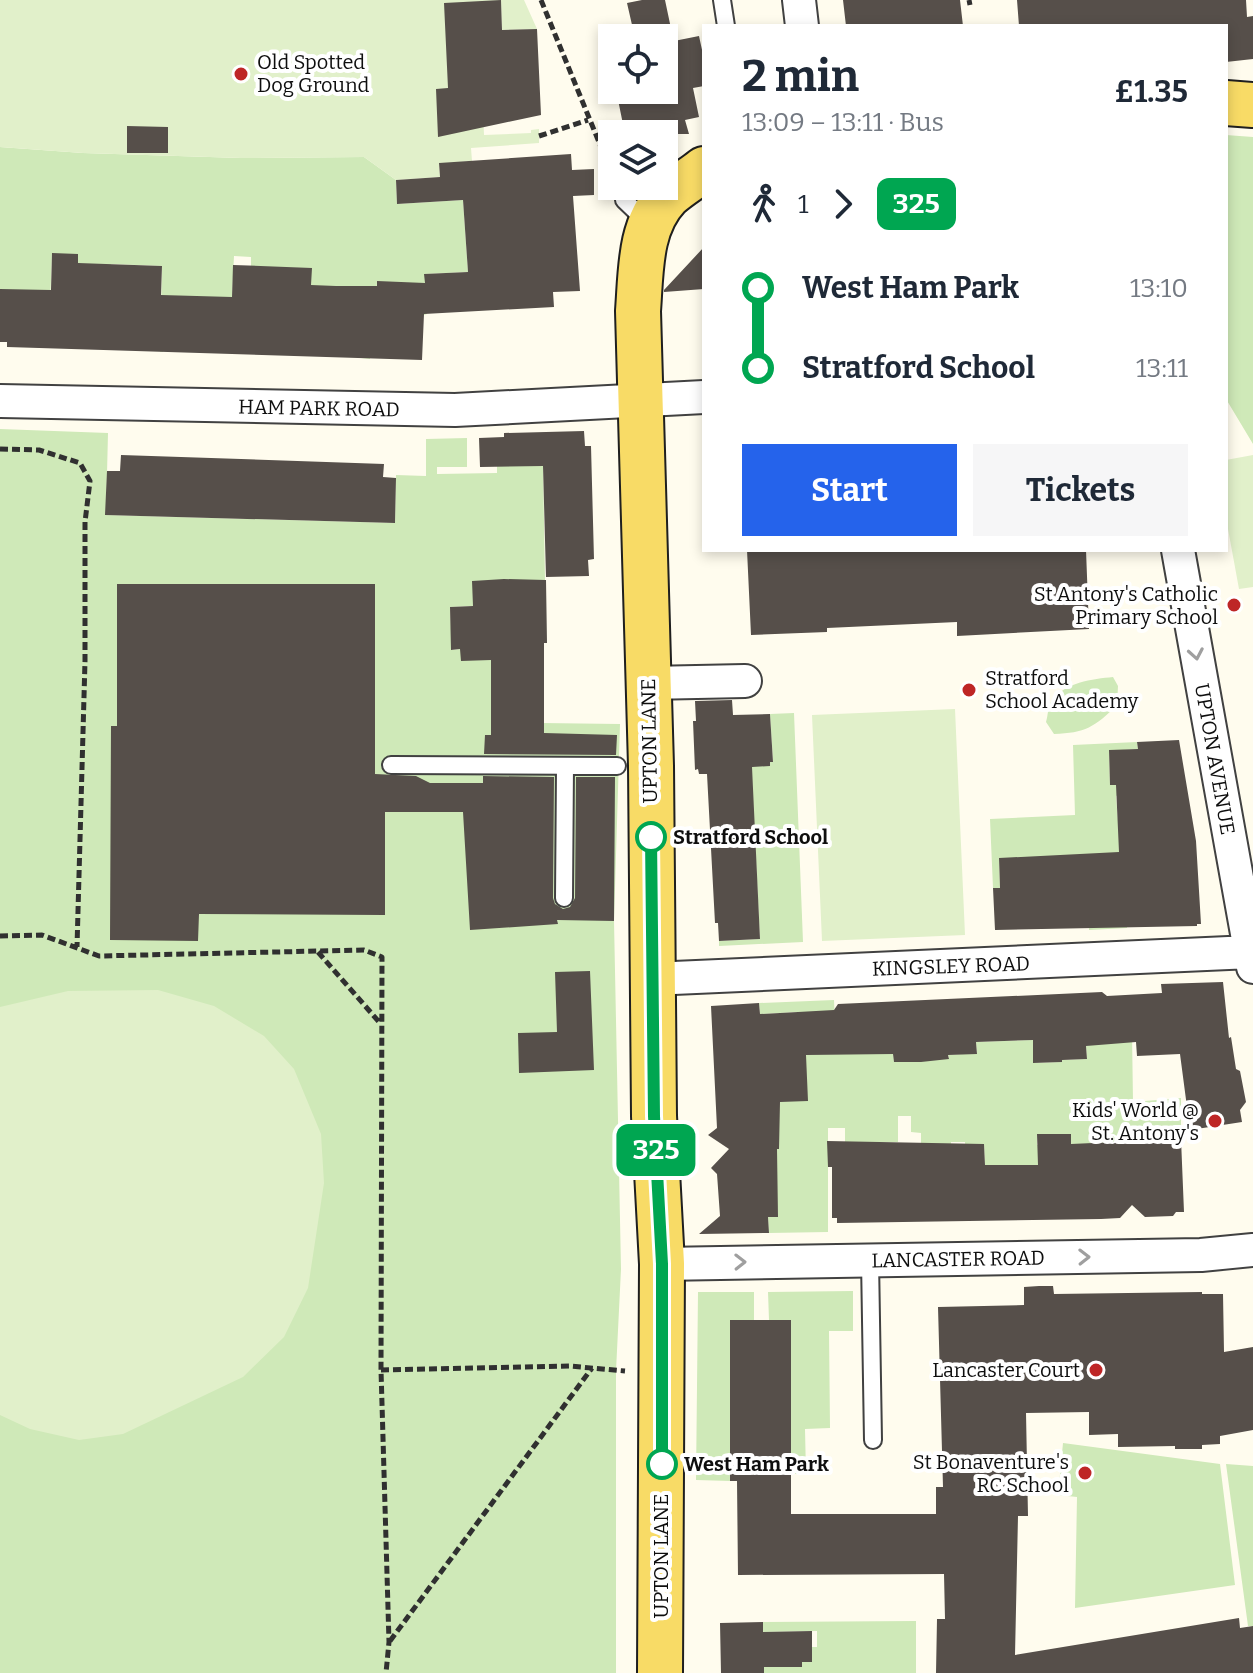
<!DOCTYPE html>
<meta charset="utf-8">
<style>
:root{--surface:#fff;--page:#f6f6f7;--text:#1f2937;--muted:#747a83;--accent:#2563eb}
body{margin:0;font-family:Bitter,serif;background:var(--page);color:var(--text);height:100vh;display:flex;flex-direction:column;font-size:30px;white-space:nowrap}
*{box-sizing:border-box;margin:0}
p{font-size:26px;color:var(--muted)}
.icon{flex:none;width:44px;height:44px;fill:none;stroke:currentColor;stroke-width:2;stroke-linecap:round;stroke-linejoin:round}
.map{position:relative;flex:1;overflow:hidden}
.side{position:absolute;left:702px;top:24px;width:526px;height:528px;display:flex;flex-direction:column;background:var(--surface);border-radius:0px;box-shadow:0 4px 12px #0003}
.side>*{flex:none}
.badge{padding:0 16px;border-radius:12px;font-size:28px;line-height:52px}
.fabs{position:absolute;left:598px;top:24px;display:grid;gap:16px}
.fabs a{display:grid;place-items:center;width:80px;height:80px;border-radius:0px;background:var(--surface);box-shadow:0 4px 12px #0003;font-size:40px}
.map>.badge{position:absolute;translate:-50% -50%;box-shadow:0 0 0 4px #fff}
.legs{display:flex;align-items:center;gap:12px;height:88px;padding:0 40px;font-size:26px}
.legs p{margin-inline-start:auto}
.head{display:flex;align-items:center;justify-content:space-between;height:136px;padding:0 40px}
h1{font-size:44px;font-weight:700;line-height:60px}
.button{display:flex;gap:16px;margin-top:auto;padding:16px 40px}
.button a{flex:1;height:92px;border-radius:0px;background:var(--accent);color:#fff;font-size:32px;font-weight:700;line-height:92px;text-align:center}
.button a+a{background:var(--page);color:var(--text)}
ul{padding:0 40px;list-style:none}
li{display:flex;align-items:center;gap:28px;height:80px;font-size:30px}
li i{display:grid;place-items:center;width:12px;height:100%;margin:0 10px;background:currentColor}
li i::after{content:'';width:20px;height:20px;margin:-10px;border:6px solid;border-radius:50%;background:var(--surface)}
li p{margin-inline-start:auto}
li:first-child i{background:linear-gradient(#0000 50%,currentColor 0)}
li:last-child i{background:linear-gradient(currentColor 50%,#0000 0)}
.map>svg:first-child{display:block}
.green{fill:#cfe9b8}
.pitch{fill:#e1f0ca}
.building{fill:#564f4a}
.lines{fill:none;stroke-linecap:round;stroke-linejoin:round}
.service-casing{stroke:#414141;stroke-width:20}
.minor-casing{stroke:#414141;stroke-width:36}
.primary-casing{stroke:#1f1f1f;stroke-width:48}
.path{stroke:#303030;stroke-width:5;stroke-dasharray:8 4;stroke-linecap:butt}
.service{stroke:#fff;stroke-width:16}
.minor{stroke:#fff;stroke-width:32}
.primary{stroke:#f8db66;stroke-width:44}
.oneway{stroke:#9f9f9f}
.line-1-casing{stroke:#fff;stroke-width:18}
.line-1{stroke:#00a651;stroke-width:12}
.poi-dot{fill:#be2626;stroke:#fff;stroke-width:3}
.stop-1-dot{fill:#fff;stroke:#00a651;stroke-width:4}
.labels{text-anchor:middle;stroke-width:8;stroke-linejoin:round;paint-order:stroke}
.poi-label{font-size:20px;fill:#0e0e0e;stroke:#fff;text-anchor:end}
.street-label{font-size:20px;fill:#0e0e0e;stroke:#fff}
.stop-label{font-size:20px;font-weight:bold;fill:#0e0e0e;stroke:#fff;text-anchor:start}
</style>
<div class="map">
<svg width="1253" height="1673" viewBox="0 0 1253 1673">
<rect width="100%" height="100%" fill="#fffcee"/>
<path class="green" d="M1226,135L1253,137V444L1226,399Z
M0,147L83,153L241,158L364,157L396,180L397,204L463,200L468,272L425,274L427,314L424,315L377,281L376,320H371L370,359L361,358L363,287L311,286V268L251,278V257L234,256L231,316L164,308L163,352H160L162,266L111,264L105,350H103L78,270V254H52L50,304L0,289Z
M0,429L108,433L106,515L395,523L396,475L426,476V439L467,438V467H437V474L497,473V453L543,463L545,580L473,581V606L450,607L452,650L460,649L480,606L541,723L620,724L614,921L621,1269L616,1371V1673H0Z
M1113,677L1118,686L1117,705C1095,727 1085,733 1054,734L1046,722C1048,716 1048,706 1051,702C1064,682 1093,679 1113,677Z
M794,713L803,942L719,946V941L760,939L752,782L739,763L770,766V762L773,761L770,714Z
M1137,742L1138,749L1109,751L1110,785L1144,784L1116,796C1119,841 1127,884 1127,928L1089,930L1087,886L999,858L1000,888H993L990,819L1075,815L1073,745Z
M834,1000L836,1046L893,1051L894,1062L949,1058L948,1055L977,1053L976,1042L1033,1040L1034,1063L1061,1062L1062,1060L1087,1059L1086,1046L1132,1033L1133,1102L1181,1098V1139L1114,1142L1115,1176L1071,1144L1070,1134L1037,1135V1145H1040L1036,1211L1035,1165H985L984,1144H970L966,1211L965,1142H951V1165L921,1166V1133L911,1132V1116H898V1142H881L845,1166V1128H828V1232L769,1233L768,1217H778L772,1149H779V1141L764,1113L807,1081L798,1012L760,1014L759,1003Z
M853,1291V1331H829L830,1428L805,1429L806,1474H791V1321L769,1320L768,1292Z
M698,1292H754V1320L730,1321V1481L696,1480Z
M1063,1443L1220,1464L1235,1585L1075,1608L1077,1497L1058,1495Z
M1226,1464L1253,1466V1626H1248Z
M916,1621V1673H764V1667H801L802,1662L812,1647H817V1631L763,1632V1622Z"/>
<path class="pitch" d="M0,0H524L537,29L502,30L501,1L479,2L484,135L531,133V130L539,129V143L471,148L472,161L439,164L440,177L396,180L364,157L241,158L83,153L0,147Z
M1253,455V587L1239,589L1226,518V460Z
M955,709L965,935L822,941L812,715Z
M158,990L214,1006L264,1036L294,1069L321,1134L324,1183L308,1288L284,1337L243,1377L123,1434L79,1440L30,1429L0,1415V1007L68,991Z"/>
<path class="building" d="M501,0L502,30L537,29L541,115L438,137L436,89L448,88L444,3Z
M642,0H665L673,38H635L627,3Z
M843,0H960L963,26H846Z
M1017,0H1246L1247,17L1253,16V59L1226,62V26H1019Z
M699,36L704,59V86L693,88L699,117L685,120L689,134H625L616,90H664V43Z
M127,126L168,127V153H127Z
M571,154L572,170L594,169V195L573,196L580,291L553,292L554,307L424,314L422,360L7,347V342H0V289L51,290L52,253L78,254V263L162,266L161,295L232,297L233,265L312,268L311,285L336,286H377V281L425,283L424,274L468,272L463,200L397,204L396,180L440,177L439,163Z
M704,247V289L664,292V290Z
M584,431L585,446H591L594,559L588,560L589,576L546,577L543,466L480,467L479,438L504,437V433Z
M121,455L384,464L383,477L396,478L395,523L105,515L107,471H120Z
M747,550H1086L1089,629L957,636V622L827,628V632L751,635Z
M504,579L546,580L547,643H544V733L617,735L616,755L484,754L485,735H491V660L461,661L460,649L451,650L450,607L473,606L472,581Z
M117,584H375V774L416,776L430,783H483V776L554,777L553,898L555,904L563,909L570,907L575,898L576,777H615L614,921L557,920L558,924L470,930L463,812H385V915L199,914L198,941L110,940L111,726H117Z
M732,700L733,715L770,714L773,762H770V766L752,767L760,939L719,941L718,923H715L707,774H699L698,769L695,770L693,721H696L695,701Z
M1179,740L1196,841L1201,924H1197V926L995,930L993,888H1000L999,858L1119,852L1116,785H1110L1109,750L1138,749L1137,742Z
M590,971L594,1070L519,1073L518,1033L557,1032L555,972Z
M1223,982L1229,1038L1231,1037L1236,1069L1240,1071L1246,1102L1240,1110L1242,1122L1190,1130L1180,1054L1137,1056L1136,1042L1086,1046L1087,1059L1062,1060V1062L1033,1063V1040L976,1042L977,1054L948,1055L949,1059L921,1062H894L893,1054L806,1055L808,1101L780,1102L779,1149H777L778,1217H768L769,1233L699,1234L720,1216L717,1174L711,1168L729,1149L708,1135L717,1128L711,1006L759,1003L760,1014L834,1010L838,1004L1102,992L1107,996L1162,993L1161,984Z
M1037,1134H1071V1144L1181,1139L1184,1212H1176L1173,1216L1145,1217L1132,1205L1120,1218L1101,1219L837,1223V1218H832V1167H828L827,1141L984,1144L985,1165H1038Z
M1039,1286H1053L1054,1294L1202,1292V1294H1223L1224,1352L1253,1347V1430L1220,1436V1444L1202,1445V1449H1175V1446L1118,1447V1434L1089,1435V1412L1026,1413L1028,1516H1018L1015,1655L1239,1618L1240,1628L1253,1626V1673H936L937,1619H945L944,1574L738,1575L737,1481H730V1320H791V1514H936V1487H943L938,1307L1024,1305V1287Z
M763,1622V1632L812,1631V1662H802V1667H764V1673H721L720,1623Z"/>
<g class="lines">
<g class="service-casing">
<path id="service" d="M722,0L726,26
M624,200L649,224
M391,765L617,766
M564,898L565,766
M870,1260L873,1440"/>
</g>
<g class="minor-casing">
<path id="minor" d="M799,0L802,26
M0,401L455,410L704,397
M1178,550L1253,967
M648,683L745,681
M651,979L1251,952
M662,1264L1201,1255L1253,1250"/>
</g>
<g class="primary-casing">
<path id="primary" d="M1226,103L1253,105
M660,1673L662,1264L654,1116L651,766L638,311C641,272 639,226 668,196C679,186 693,178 704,169"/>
</g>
<path class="path" d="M541,0L612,174
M969,0L970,5
M539,136L588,120
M0,449L39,450L80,463L90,481L85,522V661L77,947
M0,936L42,935L99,956L364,950L382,957L381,1370L389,1642L386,1673
M318,952L380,1023
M381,1370L569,1366L625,1371
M390,1641L592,1368"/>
<use href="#service" class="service"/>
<use href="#minor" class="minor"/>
<use href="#primary" class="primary"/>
</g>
<defs><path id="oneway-chevron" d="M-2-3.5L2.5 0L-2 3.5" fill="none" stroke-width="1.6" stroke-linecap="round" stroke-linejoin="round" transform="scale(2)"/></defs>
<g class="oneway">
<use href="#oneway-chevron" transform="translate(1196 654) rotate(80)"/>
<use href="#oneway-chevron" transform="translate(1084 1257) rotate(-1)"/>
<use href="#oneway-chevron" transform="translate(740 1262) rotate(-1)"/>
</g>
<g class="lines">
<g class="line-1-casing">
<path id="line-1" d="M651,837L654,1116L662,1264V1464"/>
</g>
<use href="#line-1" class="line-1"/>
</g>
<g class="poi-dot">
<circle cx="241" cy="74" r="8"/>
<circle cx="1234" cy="605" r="8"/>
<circle cx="969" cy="690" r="8"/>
<circle cx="1215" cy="1121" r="8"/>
<circle cx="1096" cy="1370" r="8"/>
<circle cx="1085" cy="1473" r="8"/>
</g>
<g class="stop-1-dot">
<circle cx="651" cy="837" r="14"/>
<circle cx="662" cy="1464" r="14"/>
</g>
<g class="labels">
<g class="poi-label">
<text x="257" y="69" text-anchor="start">Old Spotted<tspan x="257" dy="23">Dog Ground</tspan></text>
<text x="1218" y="601">St Antony's Catholic<tspan x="1218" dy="23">Primary School</tspan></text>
<text x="985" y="685" text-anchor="start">Stratford<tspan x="985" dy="23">School Academy</tspan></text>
<text x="1199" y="1117">Kids' World @<tspan x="1199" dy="23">St. Antony's</tspan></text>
<text x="1080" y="1377">Lancaster Court</text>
<text x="1069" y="1469">St Bonaventure's<tspan x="1069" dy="23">RC School</tspan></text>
</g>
<g class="street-label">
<text transform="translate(319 408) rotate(1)" y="7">HAM PARK ROAD</text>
<text transform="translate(649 741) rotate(-91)" y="7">UPTON LANE</text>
<text transform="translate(1215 759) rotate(80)" y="7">UPTON AVENUE</text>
<text transform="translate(951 966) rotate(-2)" y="7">KINGSLEY ROAD</text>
<text transform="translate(958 1259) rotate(-1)" y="7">LANCASTER ROAD</text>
<text transform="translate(661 1556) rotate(-90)" y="7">UPTON LANE</text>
</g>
<g class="stop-label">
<text x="673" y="844">Stratford School</text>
<text x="684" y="1471">West Ham Park</text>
</g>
</g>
</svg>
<div class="fabs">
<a><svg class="icon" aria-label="locate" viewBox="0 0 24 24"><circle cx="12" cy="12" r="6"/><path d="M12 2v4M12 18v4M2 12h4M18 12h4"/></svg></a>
<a><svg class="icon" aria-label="layers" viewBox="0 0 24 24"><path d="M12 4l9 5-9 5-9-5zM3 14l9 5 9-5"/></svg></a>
</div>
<b class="badge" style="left:656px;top:1150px;background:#00a651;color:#fff">325</b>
<section class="side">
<div class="head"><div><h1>2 min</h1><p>13:09 – 13:11 · Bus</p></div><b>£1.35</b></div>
<div class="legs"><svg class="icon" aria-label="walk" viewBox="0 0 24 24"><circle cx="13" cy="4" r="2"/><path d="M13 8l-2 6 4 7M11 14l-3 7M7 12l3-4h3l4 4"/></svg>1<svg class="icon" aria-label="forward" viewBox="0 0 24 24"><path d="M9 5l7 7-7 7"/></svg><b class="badge" style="background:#00a651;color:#fff">325</b></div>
<ul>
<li><i style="color:#00a651"></i><b>West Ham Park</b><p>13:10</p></li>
<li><i style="color:#00a651"></i><b>Stratford School</b><p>13:11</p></li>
</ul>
<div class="button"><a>Start</a><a>Tickets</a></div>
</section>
</div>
